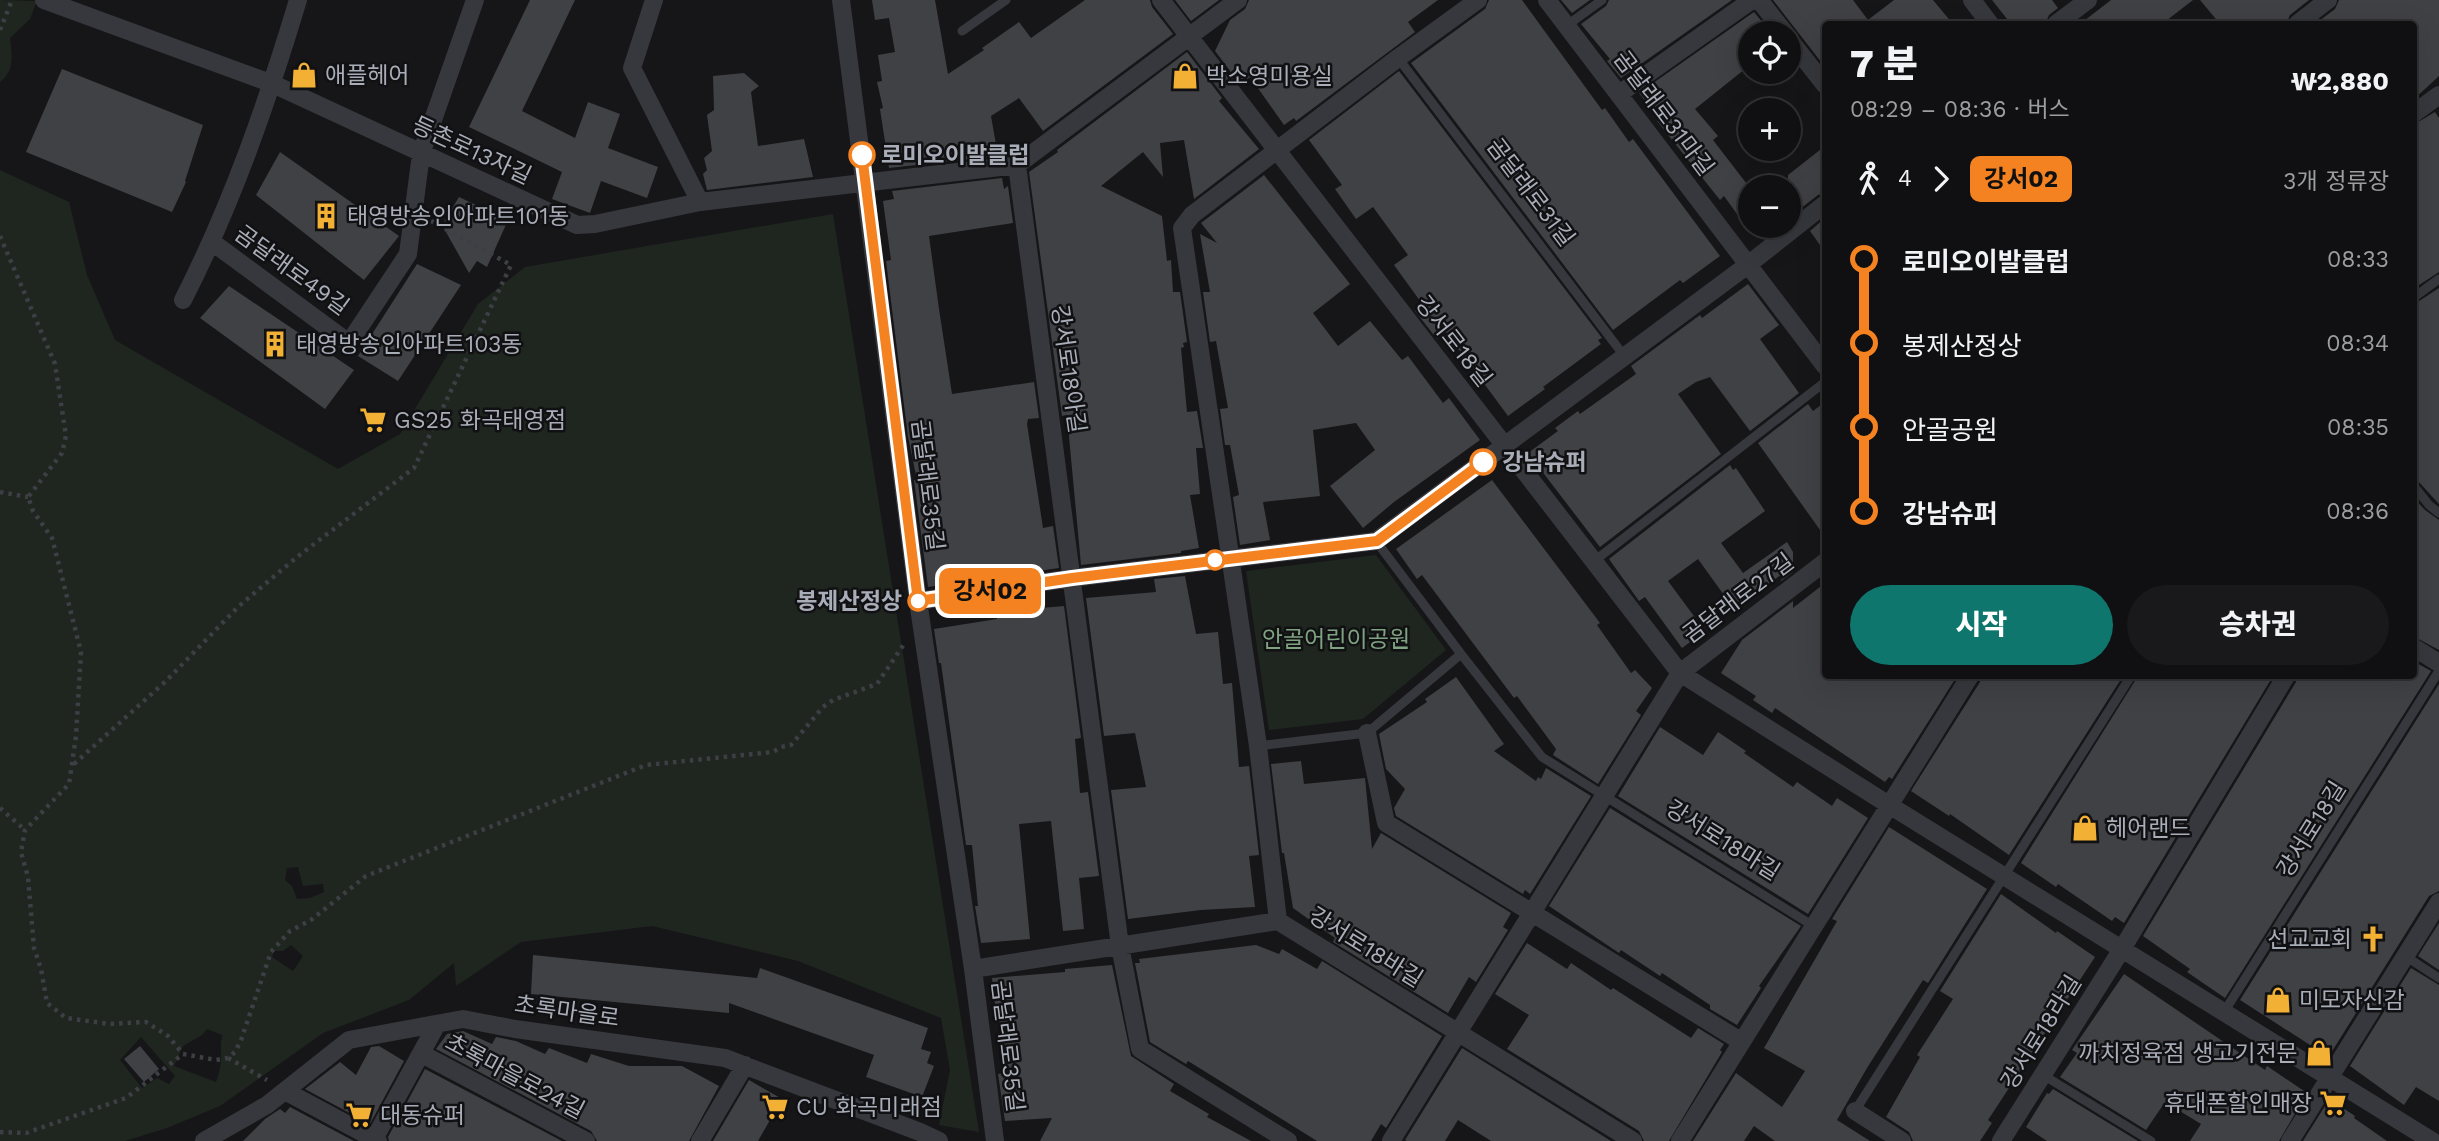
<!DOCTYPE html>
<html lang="ko">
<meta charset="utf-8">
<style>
:root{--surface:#101012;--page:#19191b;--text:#f1f3f6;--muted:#9c9d9f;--line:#303032;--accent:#0f766e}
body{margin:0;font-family:"Work Sans","Noto Sans KR",sans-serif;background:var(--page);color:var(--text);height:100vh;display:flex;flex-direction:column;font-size:26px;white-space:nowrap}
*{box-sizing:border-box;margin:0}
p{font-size:23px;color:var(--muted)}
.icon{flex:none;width:38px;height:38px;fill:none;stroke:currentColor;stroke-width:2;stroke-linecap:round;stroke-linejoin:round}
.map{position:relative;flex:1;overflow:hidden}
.drawer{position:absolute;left:1822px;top:21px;width:595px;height:658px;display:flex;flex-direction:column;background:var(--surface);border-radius:7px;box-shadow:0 7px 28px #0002,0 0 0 2px var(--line)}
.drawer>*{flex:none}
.badge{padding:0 14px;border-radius:10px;font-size:24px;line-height:46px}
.buttons{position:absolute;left:1738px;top:21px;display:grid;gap:14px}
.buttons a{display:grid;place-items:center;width:63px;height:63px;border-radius:50%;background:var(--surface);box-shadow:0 7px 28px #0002,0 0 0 2px var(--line);font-size:35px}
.map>.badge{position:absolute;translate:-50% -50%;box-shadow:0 0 0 4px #fff}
.legs{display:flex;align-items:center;gap:10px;height:77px;padding:0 28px;font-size:23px}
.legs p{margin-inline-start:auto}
.overview{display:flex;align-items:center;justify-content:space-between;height:119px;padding:0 28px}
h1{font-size:38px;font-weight:800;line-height:52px}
.button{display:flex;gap:14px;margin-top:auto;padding:14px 28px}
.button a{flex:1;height:80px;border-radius:42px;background:var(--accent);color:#fff;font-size:28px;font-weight:800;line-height:80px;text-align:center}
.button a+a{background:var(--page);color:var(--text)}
ul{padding:0 28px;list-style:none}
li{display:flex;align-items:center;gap:24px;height:84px;font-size:26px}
li i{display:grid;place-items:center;width:10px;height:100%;margin:0 9px;background:currentColor}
li i::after{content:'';width:18px;height:18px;margin:-9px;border:5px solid;border-radius:50%;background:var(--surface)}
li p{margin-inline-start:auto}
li:first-child i{background:linear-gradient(#0000 50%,currentColor 0)}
li:last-child i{background:linear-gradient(currentColor 50%,#0000 0)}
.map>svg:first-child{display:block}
.green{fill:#1e261f;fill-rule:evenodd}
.building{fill:#404145}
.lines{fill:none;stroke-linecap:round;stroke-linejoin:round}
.path{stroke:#3d3f44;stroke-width:4.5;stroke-dasharray:3.5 5;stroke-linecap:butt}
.lane{stroke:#37383d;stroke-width:9}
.street{stroke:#37383d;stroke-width:18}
.line-1-casing{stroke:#fff;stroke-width:16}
.line-1{stroke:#f58220;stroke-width:10}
.stop-1-dot{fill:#fff;stroke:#f58220;stroke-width:3.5}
.labels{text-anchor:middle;stroke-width:5;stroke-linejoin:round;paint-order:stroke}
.poi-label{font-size:23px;fill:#a8adb8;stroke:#111113;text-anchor:start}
.street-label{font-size:23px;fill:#a8adb8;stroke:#111113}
.stop-label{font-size:23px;font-weight:bold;fill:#a8adb8;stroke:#111113;text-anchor:start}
.park-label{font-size:23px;fill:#7fa381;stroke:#111113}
</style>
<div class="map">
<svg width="2439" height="1141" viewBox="0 0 2439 1141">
<rect width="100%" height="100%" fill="#161618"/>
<path class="green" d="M0,0L37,1L30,19L10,38C12,54 15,71 0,82Z
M0,170L69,202L87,275L115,340L338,469L400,434L478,304L525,267L833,214L979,1132L939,1125L950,1070L941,1018L798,961L652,926L521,942L456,986L454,963L409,1000L323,1033L220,1106L167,1128L125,1141H0ZM298,867L303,886L323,884L324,892L310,898L297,899L292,886L285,880L287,868ZM291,945L303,956L293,971L272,957L274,951H283ZM207,1029L222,1035C219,1054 224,1062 216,1082L174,1066L183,1046L202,1035ZM141,1037L175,1076L169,1084L157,1078L142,1088L120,1060Z
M1376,555L1446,650L1363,719L1269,730L1246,571Z"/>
<path class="building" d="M530,0H575L522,111L575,138L588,102L620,114L608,148L658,167L647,198L601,181L590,213L552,199L562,172L469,127Z
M872,0H935L948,74L984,50L982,48L1019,22L1031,38L1085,0H1150L1152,7L1173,34L1043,131L1019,98L991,116L998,156L889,168L880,109L883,108L877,82L882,81L878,55L895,52L889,18L875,20Z
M1175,0H1219L1191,21Z
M1249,0H1438L1408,22L1415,32L1296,121L1294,118L1284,125L1250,77L1240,84L1215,51L1230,20L1245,9Z
M1489,0H1522L1602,110L1605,108L1629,142L1633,139L1720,256L1683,283L1680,280L1613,330L1411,63L1485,9Z
M1561,0H1590L1572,13Z
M1609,0H1732L1621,78L1607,61L1610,59L1581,24L1606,6Z
M1773,0H1853L1868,20L1894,0H1933L1953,24H1825V67Z
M1992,0H2052L2058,8L2049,15L2045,24H2011Z
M2111,0H2193L2162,24H2080Z
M2200,0H2309L2290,15L2286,24H2220Z
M2339,0H2439V76L2413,100V24H2315L2335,9Z
M1754,12L1771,33H1750V65L1695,109L1718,136L1713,140L1750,188V232L1724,196L1720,200L1657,121L1660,120L1639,93Z
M1187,52L1222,98L1219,101L1259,149L1194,199L1184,140L1160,143L1163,177L1143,152L1101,186L1162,216L1167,261L1171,260L1173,292H1180L1187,342L1183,343L1184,347L1181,348L1187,412L1197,411L1203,448H1196L1200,494L1190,495L1199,548L1181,551V553L1081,565L1067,415L1062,416L1029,172L1058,152L1057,150Z
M62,69L203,125L185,181L186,182L172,212L26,152Z
M1399,71L1602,338L1598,340L1601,344L1543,387L1545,389L1508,416L1446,332L1437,339L1415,311L1423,305L1394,265L1408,255L1373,207L1356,219L1335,189L1342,185L1309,140Z
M744,73L759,86L751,92L758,146L804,139L813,177L707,190L703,174L707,170L704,158L712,151L707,115L714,110L713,76Z
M2435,112L2439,118V272L2413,289V125Z
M1825,146V193L1818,195L1796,212L1788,202V175Z
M280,152L399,236L364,280L256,195Z
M1264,175L1350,284L1313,313L1338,346L1370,321L1402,360L1408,356L1443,403L1449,398L1480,440L1394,502L1363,528L1330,486L1375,450L1356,423L1313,430L1320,496L1263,502L1270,540L1240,545L1233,497L1239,495L1230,445H1225L1220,409L1228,408L1216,341L1210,342L1203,292H1210L1200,234L1217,243L1201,223Z
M1002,178L1004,189L1008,186L1013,223L929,236L939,309L952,394L1034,382L1039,418L1028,419L1027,424L1043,528L1053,526L1059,568L928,587L914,480H917L908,437L886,261L891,260L883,201L894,199L892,191Z
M459,197L508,220L487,267L477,261L469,273L442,225Z
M1825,218V252L1810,231Z
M417,264L461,285L398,381L358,356Z
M1748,284L1779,325L1760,339L1799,393L1750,431L1710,377L1696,382L1678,394L1721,454L1600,547L1528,453L1558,431L1555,428L1578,411L1580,414L1636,374L1631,366L1700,315L1702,318Z
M229,286L354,370L325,409L200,318Z
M2439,288V504L2418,481L2413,478V305Z
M1825,402V537L1758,443L1808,404L1813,411Z
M1730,465L1733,470L1736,468L1765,511L1721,543L1743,573L1787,542L1793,552V572L1780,582L1789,569L1734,609L1698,559L1668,581L1705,631L1682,648L1645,597L1639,601L1609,559Z
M1492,480L1600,623L1597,625L1631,673L1635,670L1652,688L1636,711L1641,715L1598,784L1553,755L1556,749L1517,696L1514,698L1422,575L1417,579L1396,549Z
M2413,497L2425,510L2439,520V650L2413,636Z
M1185,576L1196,634L1218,632L1223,684L1232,683L1239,767L1249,766L1259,855L1249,856L1255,907L1201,910L1128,919L1111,790L1146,787L1135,733L1104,736L1086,598L1156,592L1154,579Z
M1825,583V676H1957L1892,779L1889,777L1885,782L1775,708L1772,713L1753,700L1756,696L1721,673L1742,640L1793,601V608Z
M1064,606L1081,738L1075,739L1080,793L1088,792L1099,876L1079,878L1084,929L1063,931L1051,821L1019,824L1030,939L981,943L975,906H978L972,845H966L941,663H939L934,629L997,619V612Z
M2413,661L2431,671L2225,998L2187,972L2190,969L2143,936L2296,682L2297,676H2413Z
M1981,676H2123L2009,855L1950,814L1949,816L1911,791L1980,682Z
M2138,676H2273L2124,923L2115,917L2112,921L2058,884L2056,887L2021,863Z
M1456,677L1504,744L1494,751L1536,781L1538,777L1541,779L1546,768L1591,796L1530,894L1525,890L1523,894L1396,816L1394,808L1405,789L1386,769L1379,734L1427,702L1425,699Z
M2439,684V891L2429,896L2331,1053L2330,1052L2327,1056L2240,1000Z
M1660,727L1703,755L1718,732L1746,751L1744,753L1793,787L1797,782L1832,806L1837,798L1868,818L1808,914L1618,796Z
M1301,761L1304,784L1365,778L1372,849L1381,833L1511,913L1503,927L1508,930L1476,982L1469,977L1448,1013L1333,942L1335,938L1293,908L1284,853H1282L1271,764Z
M1610,808L1801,926L1759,986L1761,988L1737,1025L1710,1009V1005L1662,973L1660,976L1621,950L1619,953L1549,906Z
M1889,827L1987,889L1928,983L1923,980L1867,1068L1837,1120L1870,1141H1775L1754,1126L1744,1141H1693L1736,1073L1782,1107L1805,1071L1764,1048L1837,921L1832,919Z
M2001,894L2056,933L2057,931L2095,957L1988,1120L1992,1123L1980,1141H1913L1909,1132L1886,1117L1920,1057L1917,1055L1953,999L1940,991Z
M2439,923V970L2418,956Z
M1527,943L1567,969L1571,963L1611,990L1613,988L1691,1038L1698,1028L1724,1044L1720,1050L1722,1052L1669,1141H1644L1639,1131L1507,1049L1529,1015L1495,994Z
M1256,945L1279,954L1282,949L1317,969L1322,961L1442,1036L1386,1128L1381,1124L1371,1141H1317L1188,1061L1186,1064L1150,1042L1135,963H1140L1139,959Z
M533,955L757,978L760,968L928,1028L921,1049L931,1052L927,1063L934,1066L922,1097L866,1077L874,1055L729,1003V1013L531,994Z
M1112,965L1131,1056L1174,1084L1170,1091L1209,1114L1207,1117L1251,1141H1040L1052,1118L1005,1121L998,1074L1004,1073L998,1005H995L992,978L1065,972V969Z
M2411,968L2439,985V1101L2416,1087L2404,1105L2350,1066Z
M2124,974L2265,1070L2267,1066L2307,1093L2279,1141H2190L2201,1124L2165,1102L2146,1130L2060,1077L2077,1053L2072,1050Z
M463,1031L492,1044L496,1037L516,1041L545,1054L549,1048L587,1063L591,1054L629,1066H682L719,1086L689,1141H597L591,1131L436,1049L447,1034Z
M140,1046L159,1069L144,1082L124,1059Z
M379,1046L404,1061L370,1124L305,1089L340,1062L356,1075L371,1047Z
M1462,1048L1611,1141H1491L1458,1120L1445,1141H1407L1405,1140Z
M425,1069L562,1141H389L388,1137Z
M749,1080L782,1099L758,1141H713Z
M2053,1089L2138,1141H2047L2026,1127L2047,1093L2049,1094Z
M2334,1102L2355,1116L2354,1118L2387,1141H2303L2325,1106L2329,1108Z
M290,1107L354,1141H243L265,1119L280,1109L285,1113Z"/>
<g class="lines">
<path class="path" d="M0,30L12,0
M0,236L55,364L66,436L62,453L28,497L33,511L52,538L81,652L76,736L69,784L25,830L21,852L28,877L34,948L41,969L47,1003L66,1018L110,1024L146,1022L168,1036L183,1054L216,1060L228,1058L235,1052L241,1040L271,952L290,931L311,920L366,876L646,765L773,752L781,747L791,745L823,707L833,700L877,684L904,644
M0,492L28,497
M74,764L166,681L239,606L297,557L414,468L511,265L431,221
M0,808L25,830
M228,1058L267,1080
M0,1132L26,1133L126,1098L183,1054"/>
<path class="lane" d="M1566,26L1602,0
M962,31L1006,0
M1398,58L1625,357
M2413,298L2439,279
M2413,485L2429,505L2439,513
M1376,541L1461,654L1542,757L1815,927
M1593,562L1825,382
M1258,746L1367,733L1461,654
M2405,956L2439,978
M2224,1012L2439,671
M2043,1075L2151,1141
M1855,1111L2131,676"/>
<path class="street" d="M44,0L273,84L577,225L595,224L700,202L1017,165L1238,0
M654,0L632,68L700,202
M841,0L918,601L973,969L995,1141
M1161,0L1680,673L1889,805L2432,1141
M1547,0L1825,366
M1759,0L1785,33
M1972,0L1990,24
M2056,24L2088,0
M2297,24L2328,0
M1788,38L1825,85
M1619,94L1752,0
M2413,114L2439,95
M1017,165L1120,946L1140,1049L1288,1141
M212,242L349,343L408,254L421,154L475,0
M183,300C232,204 267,103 298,0
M918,601L1072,578L1376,541L1749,264L1825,204
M2413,647L2439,663
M1367,733L1386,823L1742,1042
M1278,921L1258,746L1182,228L1192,215L1398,58L1478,0
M973,969L1278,921L1633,1141
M422,1054L586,1141
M285,1091L378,1141
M1855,1111L1902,1141
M204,1141L267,1105L349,1040L463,1019L515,1029L725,1058L920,1132L939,1141
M373,1141L437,1024
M700,1141L745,1065
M1391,1141L1680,673L1825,562
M1680,1141L1970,676
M2001,1141L2122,949L2286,676
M2290,1141L2439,902"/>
</g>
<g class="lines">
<g class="line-1-casing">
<path id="line-1" d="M862,155L918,601L1072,578L1377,541L1483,462"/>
</g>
<use href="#line-1" class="line-1"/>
</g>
<defs>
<g id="shop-bare" transform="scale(2.1)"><path d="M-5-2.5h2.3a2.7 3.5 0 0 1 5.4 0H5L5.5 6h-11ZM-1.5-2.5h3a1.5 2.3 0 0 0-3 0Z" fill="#f2b134" stroke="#111113" stroke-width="2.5" paint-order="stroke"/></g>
<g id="building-bare" transform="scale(2.1)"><path d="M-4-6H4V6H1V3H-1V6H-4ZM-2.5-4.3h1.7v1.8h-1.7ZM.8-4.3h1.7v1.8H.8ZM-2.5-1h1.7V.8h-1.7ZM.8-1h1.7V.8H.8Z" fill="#f2b134" stroke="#111113" stroke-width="2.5" paint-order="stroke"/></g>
<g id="supermarket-bare" transform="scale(2.1)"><path d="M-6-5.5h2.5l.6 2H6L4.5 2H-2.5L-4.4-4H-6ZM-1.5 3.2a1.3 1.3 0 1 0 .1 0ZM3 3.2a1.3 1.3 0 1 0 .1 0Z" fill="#f2b134" stroke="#111113" stroke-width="2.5" paint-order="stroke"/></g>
<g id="church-bare" transform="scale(2.1)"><path d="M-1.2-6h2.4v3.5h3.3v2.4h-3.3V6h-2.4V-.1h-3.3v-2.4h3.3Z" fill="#f2b134" stroke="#111113" stroke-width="2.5" paint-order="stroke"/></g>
</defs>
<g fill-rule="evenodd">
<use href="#shop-bare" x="304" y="75"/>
<use href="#shop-bare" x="1185" y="76"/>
<use href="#building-bare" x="326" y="216"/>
<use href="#building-bare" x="275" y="344"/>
<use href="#supermarket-bare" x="373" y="420"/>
<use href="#shop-bare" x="2085" y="828"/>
<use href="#church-bare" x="2373" y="939"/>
<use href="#shop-bare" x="2278" y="1000"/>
<use href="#shop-bare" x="2319" y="1053"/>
<use href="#supermarket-bare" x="2333" y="1103"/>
<use href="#supermarket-bare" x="775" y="1107"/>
<use href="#supermarket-bare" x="359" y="1115"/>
</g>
<g class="stop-1-dot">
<circle cx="862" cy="155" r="12"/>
<circle cx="1483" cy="462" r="12"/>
<circle cx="1215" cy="560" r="9"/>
<circle cx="918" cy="601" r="9"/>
</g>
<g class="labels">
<g class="poi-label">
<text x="325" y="83">애플헤어</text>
<text x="1206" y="84">박소영미용실</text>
<text x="347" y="224">태영방송인아파트101동</text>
<text x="296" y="352">태영방송인아파트103동</text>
<text x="394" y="428">GS25 화곡태영점</text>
<text x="2106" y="836">헤어랜드</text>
<text x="2352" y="947" text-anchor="end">선교교회</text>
<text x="2299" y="1008">미모자신감</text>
<text x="2298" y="1061" text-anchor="end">까치정육점 생고기전문</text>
<text x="2312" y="1111" text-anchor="end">휴대폰할인매장</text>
<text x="796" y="1115">CU 화곡미래점</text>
<text x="380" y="1123">대동슈퍼</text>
</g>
<g class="street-label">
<text transform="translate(1664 113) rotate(53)" y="8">곰달래로31마길</text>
<text transform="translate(472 150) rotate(25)" y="8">등촌로13자길</text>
<text transform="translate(1531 192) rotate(53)" y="8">곰달래로31길</text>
<text transform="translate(292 270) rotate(36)" y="8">곰달래로49길</text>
<text transform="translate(1454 341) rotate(52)" y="8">강서로18길</text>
<text transform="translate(1069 369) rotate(82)" y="8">강서로18아길</text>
<text transform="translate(928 485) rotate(83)" y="8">곰달래로35길</text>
<text transform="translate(1738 598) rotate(-37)" y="8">곰달래로27길</text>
<text transform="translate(2311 829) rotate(-58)" y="8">강서로18길</text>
<text transform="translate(1723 840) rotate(32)" y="8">강서로18마길</text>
<text transform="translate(1366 947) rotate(32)" y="8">강서로18바길</text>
<text transform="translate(567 1011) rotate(8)" y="8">초록마을로</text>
<text transform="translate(2041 1032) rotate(-58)" y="8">강서로18라길</text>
<text transform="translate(1008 1046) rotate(83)" y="8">곰달래로35길</text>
<text transform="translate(515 1076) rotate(28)" y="8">초록마을로24길</text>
</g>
<g class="stop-label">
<text x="881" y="163">로미오이발클럽</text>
<text x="1502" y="470">강남슈퍼</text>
<text x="902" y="609" text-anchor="end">봉제산정상</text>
</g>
<g class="park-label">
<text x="1336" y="647">안골어린이공원</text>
</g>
</g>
</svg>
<div class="buttons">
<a><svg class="icon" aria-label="locate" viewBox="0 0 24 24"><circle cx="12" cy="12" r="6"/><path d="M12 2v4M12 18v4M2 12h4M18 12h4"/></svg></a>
<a>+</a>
<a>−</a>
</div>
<b class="badge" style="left:990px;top:591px;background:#f58220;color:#111">강서02</b>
<section class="drawer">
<div class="overview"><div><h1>7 분</h1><p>08:29 – 08:36 · 버스</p></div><b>₩2,880</b></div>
<div class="legs"><svg class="icon" aria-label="walk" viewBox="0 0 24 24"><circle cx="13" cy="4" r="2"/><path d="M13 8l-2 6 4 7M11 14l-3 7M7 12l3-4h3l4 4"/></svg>4<svg class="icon" aria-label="forward" viewBox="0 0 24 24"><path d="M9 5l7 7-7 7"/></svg><b class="badge" style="background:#f58220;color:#111">강서02</b><p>3개 정류장</p></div>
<ul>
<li><i style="color:#f58220"></i><b>로미오이발클럽</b><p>08:33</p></li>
<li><i style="color:#f58220"></i><span>봉제산정상</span><p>08:34</p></li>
<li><i style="color:#f58220"></i><span>안골공원</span><p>08:35</p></li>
<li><i style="color:#f58220"></i><b>강남슈퍼</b><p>08:36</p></li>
</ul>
<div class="button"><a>시작</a><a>승차권</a></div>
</section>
</div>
